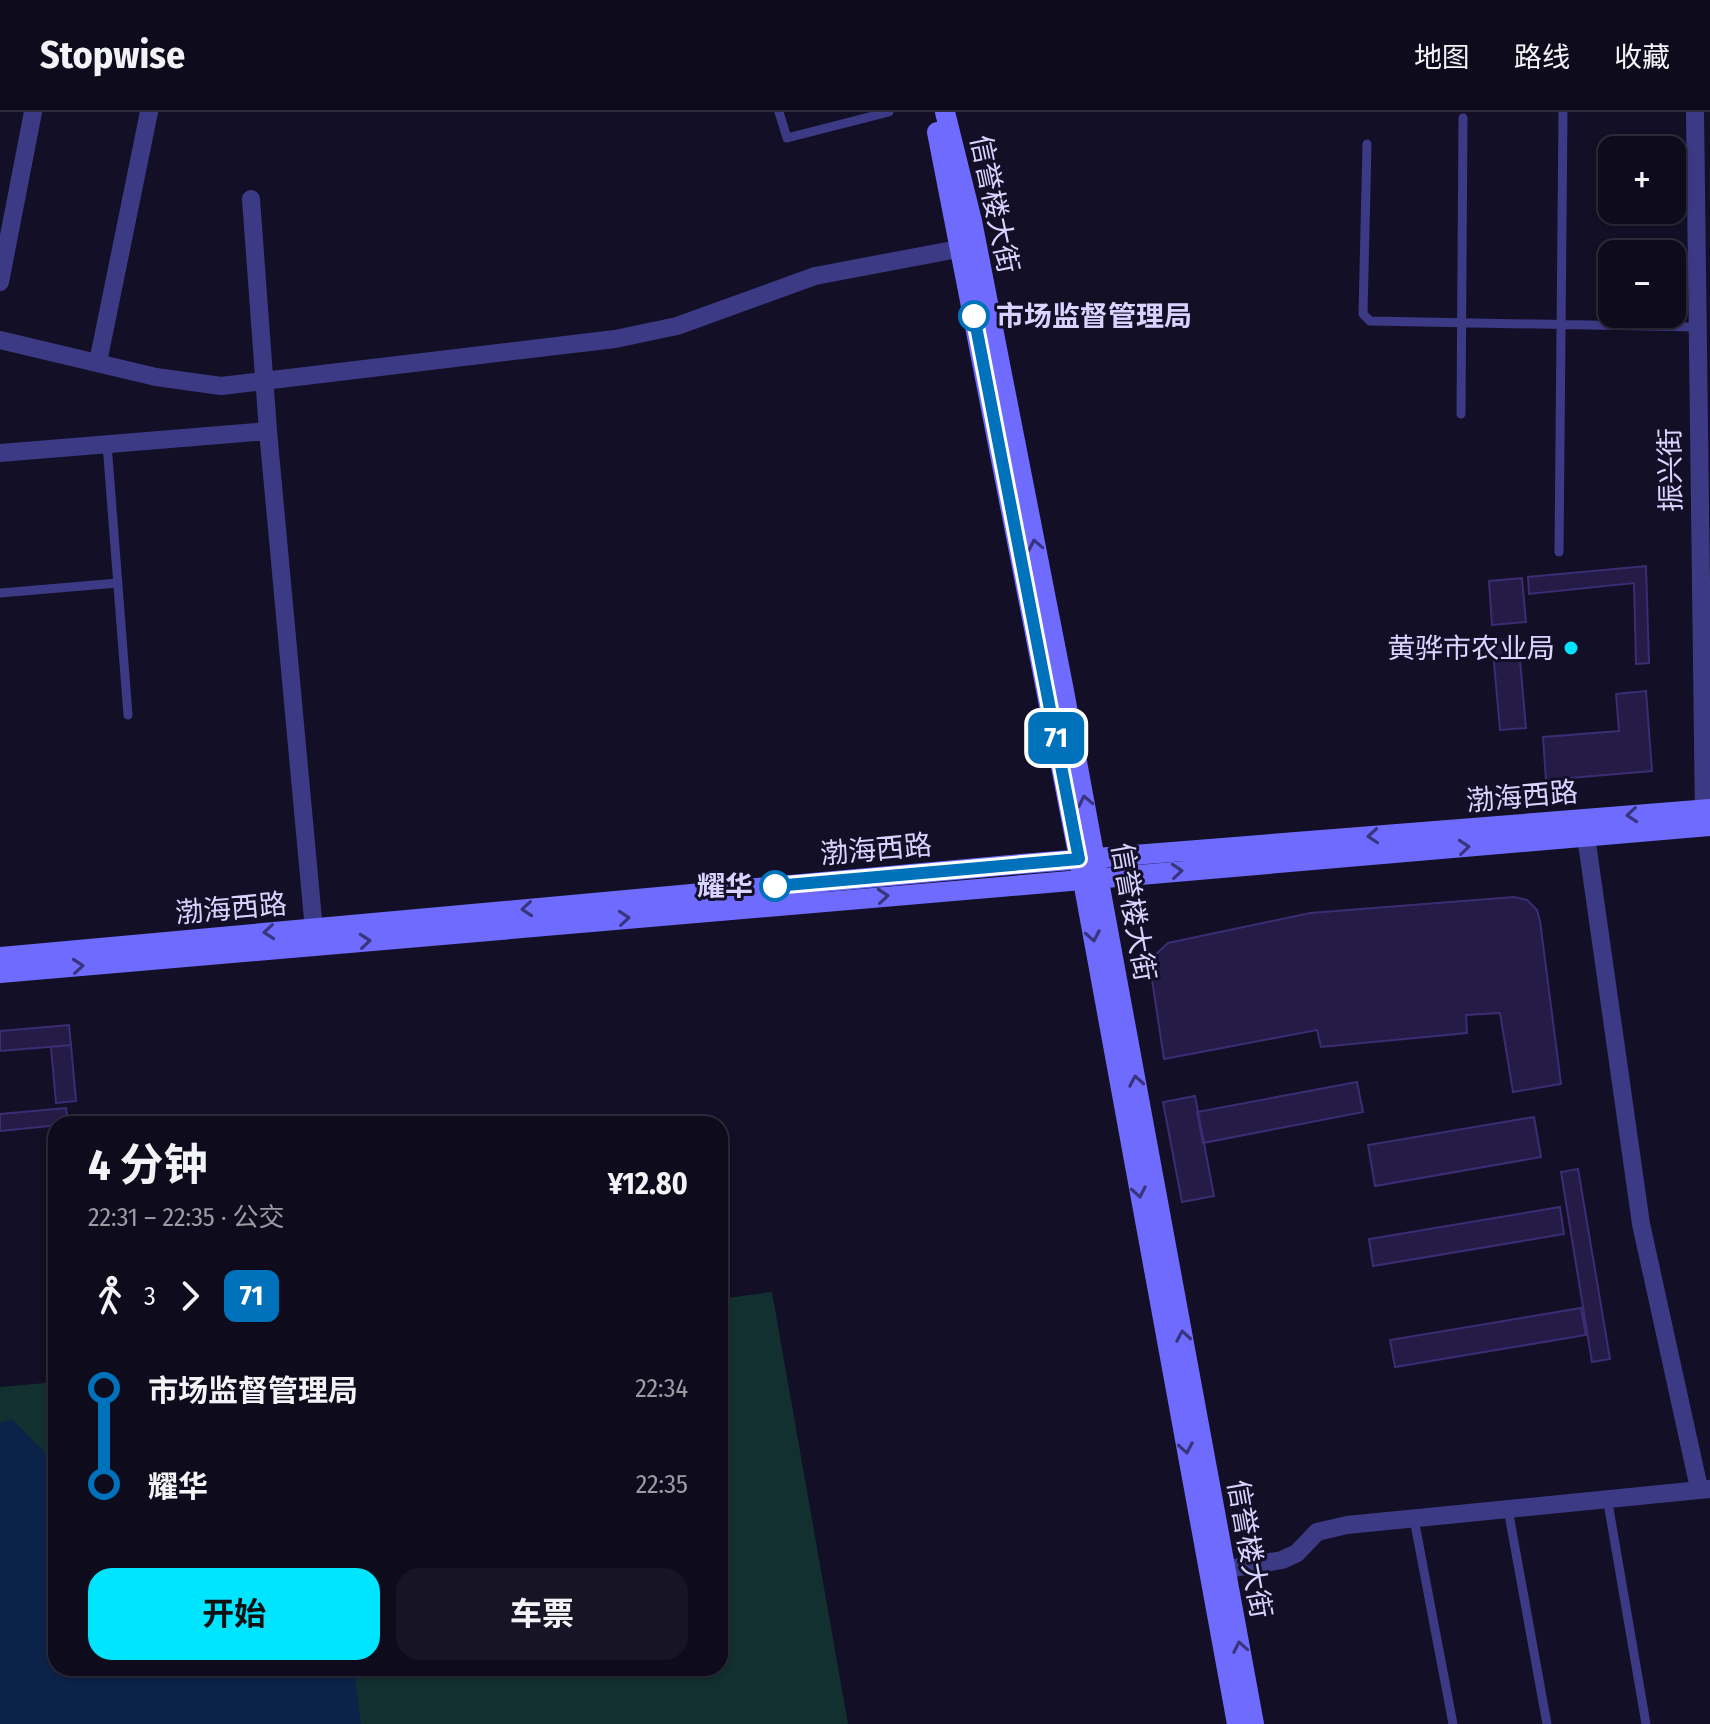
<!DOCTYPE html>
<html lang="zh">
<meta charset="utf-8">
<style>
:root{--surface:#0e0b1c;--page:#171425;--text:#f1f3f6;--muted:#9b9ba3;--line:#2e2b3b;--accent:#00e5ff}
body{margin:0;font-family:"Fira Sans Condensed","Noto Sans SC",sans-serif;background:var(--page);color:var(--text);height:100vh;display:flex;flex-direction:column;font-size:30px;white-space:nowrap}
*{box-sizing:border-box;margin:0}
p{font-size:26px;color:var(--muted)}
.icon{flex:none;width:44px;height:44px;fill:none;stroke:currentColor;stroke-width:2;stroke-linecap:round;stroke-linejoin:round}
.map{position:relative;flex:1;overflow:hidden}
.sheet{position:absolute;left:48px;top:1004px;width:680px;height:560px;display:flex;flex-direction:column;background:var(--surface);border-radius:24px;box-shadow:0 2px 6px #0004,0 0 0 2px var(--line)}
.sheet>*{flex:none}
.badge{padding:0 16px;border-radius:12px;font-size:28px;line-height:52px}
.buttons{position:absolute;left:1598px;top:24px;display:grid;gap:16px}
.buttons a{display:grid;place-items:center;width:88px;height:88px;border-radius:16px;background:var(--surface);box-shadow:0 2px 6px #0004,0 0 0 2px var(--line);font-size:40px}
.map>.badge{position:absolute;translate:-50% -50%;box-shadow:0 0 0 4px #fff}
.legs{display:flex;align-items:center;gap:12px;height:88px;padding:0 40px;font-size:26px}
.legs p{margin-inline-start:auto}
.head{display:flex;align-items:center;justify-content:space-between;height:136px;padding:0 40px}
h1{font-size:44px;font-weight:700;line-height:60px}
.button{display:flex;gap:16px;margin-top:auto;padding:16px 40px}
.button a{flex:1;height:92px;border-radius:24px;background:var(--accent);color:#111;font-size:32px;font-weight:700;line-height:92px;text-align:center}
.button a+a{background:var(--page);color:var(--text)}
ul{padding:0 40px;list-style:none}
li{display:flex;align-items:center;gap:28px;height:96px;font-size:30px}
li i{display:grid;place-items:center;width:12px;height:100%;margin:0 10px;background:currentColor}
li i::after{content:'';width:20px;height:20px;margin:-10px;border:6px solid;border-radius:50%;background:var(--surface)}
li p{margin-inline-start:auto}
li:first-child i{background:linear-gradient(#0000 50%,currentColor 0)}
li:last-child i{background:linear-gradient(currentColor 50%,#0000 0)}
header{display:flex;align-items:center;gap:48px;box-sizing:border-box;height:112px;padding:0 40px;background:var(--surface);border-bottom:2px solid var(--line)}
header strong{font-size:38px}
nav{display:flex;gap:44px;margin-inline-start:auto;font-size:28px}
.map>svg:first-child{display:block}
.green{fill:#12302f}
.water{fill:#0c2248}
.building{fill:#241b47;stroke:#3b2d73;stroke-width:2}
.lines{fill:none;stroke-linecap:round;stroke-linejoin:round}
.lane{stroke:#3d3a85;stroke-width:9}
.street{stroke:#3d3a85;stroke-width:18}
.secondary{stroke:#6f6bff;stroke-width:20}
.oneway{stroke:#38347d}
.line-1-casing{stroke:#fff;stroke-width:18}
.line-1{stroke:#0072bc;stroke-width:12}
.stop-1-dot{fill:#fff;stroke:#0072bc;stroke-width:4}
.poi-dot{fill:#00e5ff;stroke:#130f26;stroke-width:3}
.labels{text-anchor:middle;stroke-width:6;stroke-linejoin:round;paint-order:stroke}
.street-label{font-size:28px;fill:#d9d4ff;stroke:#130f26}
.stop-label{font-size:28px;font-weight:bold;fill:#d9d4ff;stroke:#130f26;text-anchor:start}
.poi-label{font-size:28px;fill:#d9d4ff;stroke:#130f26;text-anchor:end}
</style>
<header>
<strong>Stopwise</strong>
<nav><a>地图</a><a>路线</a><a>收藏</a></nav>
</header>
<div class="map">
<svg width="1710" height="1612" viewBox="0 0 1710 1612">
<rect width="100%" height="100%" fill="#130f26"/>
<path class="green" d="M772,1180L848,1612H0V1275L56,1270V1556H720V1187Z"/>
<path class="water" d="M12,1307L56,1352V1556H354L361,1612H0V1311Z"/>
<path class="building" d="M1646,454L1649,551L1636,552L1634,471L1529,482L1528,465Z
M1522,466L1526,510L1492,513L1489,469Z
M1518,526L1526,616L1500,618L1492,528Z
M1646,579L1652,659L1546,668L1543,625L1619,619L1616,582Z
M1514,785L1527,788L1537,798L1540,809L1561,972L1513,980L1500,901L1466,903L1467,921L1321,935L1317,918L1164,947L1151,861L1152,846L1168,831L1310,801Z
M69,913L71,933L0,939V919Z
M71,933L76,989L56,991L51,935Z
M1357,970L1363,1000L1203,1031L1197,1000Z
M1195,984L1214,1084L1182,1090L1163,990Z
M66,996L68,1012L0,1019V1002Z
M1534,1005L1541,1045L1375,1074L1368,1033Z
M1578,1057L1610,1247L1592,1250L1561,1060Z
M1560,1095L1564,1122L1373,1154L1369,1127Z
M1581,1196L1586,1223L1395,1255L1390,1228Z"/>
<g class="lines">
<path class="lane" d="M779,0L787,26L889,0
M1367,32L1363,202L1370,209L1695,215
M1461,302L1463,6
M107,332L128,603
M1559,440L1563,0
M0,481L118,471
M1607,1385L1646,1612
M1508,1397L1547,1612
M1414,1407L1453,1612"/>
<path class="street" d="M1695,0L1704,709
M251,87L268,319L315,829
M0,170L33,0
M0,228L156,265L221,274L615,227L677,214L815,164L974,134
M98,250L149,0
M0,341L268,319
M1584,710L1641,1112L1699,1376
M1211,1460L1282,1448L1297,1441L1317,1420L1347,1413L1710,1377"/>
<path class="secondary" d="M945,0L972,109L1064,579L1254,1612
M937,20L1079,747L1237,1612
M0,845L1021,752L1710,697
M0,861L1710,714"/>
</g>
<defs><path id="oneway-chevron" d="M-2-3.5L2.5 0L-2 3.5" fill="none" stroke-width="1.6" stroke-linecap="round" stroke-linejoin="round" transform="scale(2)"/></defs>
<g class="oneway">
<use href="#oneway-chevron" transform="translate(1035 433) rotate(-101)"/>
<use href="#oneway-chevron" transform="translate(1085 689) rotate(-101)"/>
<use href="#oneway-chevron" transform="translate(1632 703) rotate(175)"/>
<use href="#oneway-chevron" transform="translate(1373 724) rotate(176)"/>
<use href="#oneway-chevron" transform="translate(1464 735) rotate(-5)"/>
<use href="#oneway-chevron" transform="translate(1177 759) rotate(-5)"/>
<use href="#oneway-chevron" transform="translate(883 784) rotate(-5)"/>
<use href="#oneway-chevron" transform="translate(527 797) rotate(175)"/>
<use href="#oneway-chevron" transform="translate(624 806) rotate(-5)"/>
<use href="#oneway-chevron" transform="translate(269 820) rotate(175)"/>
<use href="#oneway-chevron" transform="translate(1093 824) rotate(80)"/>
<use href="#oneway-chevron" transform="translate(365 829) rotate(-5)"/>
<use href="#oneway-chevron" transform="translate(78 854) rotate(-5)"/>
<use href="#oneway-chevron" transform="translate(1136 969) rotate(-100)"/>
<use href="#oneway-chevron" transform="translate(1139 1080) rotate(80)"/>
<use href="#oneway-chevron" transform="translate(1183 1224) rotate(-100)"/>
<use href="#oneway-chevron" transform="translate(1186 1336) rotate(80)"/>
<use href="#oneway-chevron" transform="translate(1240 1535) rotate(-101)"/>
</g>
<g class="lines">
<g class="line-1-casing">
<path id="line-1" d="M775,774L1079,747L974,204"/>
</g>
<use href="#line-1" class="line-1"/>
</g>
<g class="stop-1-dot">
<circle cx="974" cy="204" r="14"/>
<circle cx="775" cy="774" r="14"/>
</g>
<circle class="poi-dot" cx="1571" cy="536" r="8"/>
<g class="labels">
<g class="street-label">
<text transform="translate(995 92) rotate(78)" y="10">信誉楼大街</text>
<text transform="translate(1670 358) rotate(-91)" y="10">振兴街</text>
<text transform="translate(1522 684) rotate(-5)" y="10">渤海西路</text>
<text transform="translate(876 737) rotate(-5)" y="10">渤海西路</text>
<text transform="translate(231 796) rotate(-5)" y="10">渤海西路</text>
<text transform="translate(1134 800) rotate(80)" y="10">信誉楼大街</text>
<text transform="translate(1250 1437) rotate(80)" y="10">信誉楼大街</text>
</g>
<g class="stop-label">
<text x="996" y="214">市场监督管理局</text>
<text x="753" y="784" text-anchor="end">耀华</text>
</g>
<g class="poi-label">
<text x="1555" y="546">黄骅市农业局</text>
</g>
</g>
</svg>
<div class="buttons">
<a>+</a>
<a>−</a>
</div>
<b class="badge" style="left:1056px;top:626px;background:#0072bc;color:#fff">71</b>
<section class="sheet">
<div class="head"><div><h1>4 分钟</h1><p>22:31 – 22:35 · 公交</p></div><b>¥12.80</b></div>
<div class="legs"><svg class="icon" aria-label="walk" viewBox="0 0 24 24"><circle cx="13" cy="4" r="2"/><path d="M13 8l-2 6 4 7M11 14l-3 7M7 12l3-4h3l4 4"/></svg>3<svg class="icon" aria-label="forward" viewBox="0 0 24 24"><path d="M9 5l7 7-7 7"/></svg><b class="badge" style="background:#0072bc;color:#fff">71</b></div>
<ul>
<li><i style="color:#0072bc"></i><b>市场监督管理局</b><p>22:34</p></li>
<li><i style="color:#0072bc"></i><b>耀华</b><p>22:35</p></li>
</ul>
<div class="button"><a>开始</a><a>车票</a></div>
</section>
</div>
